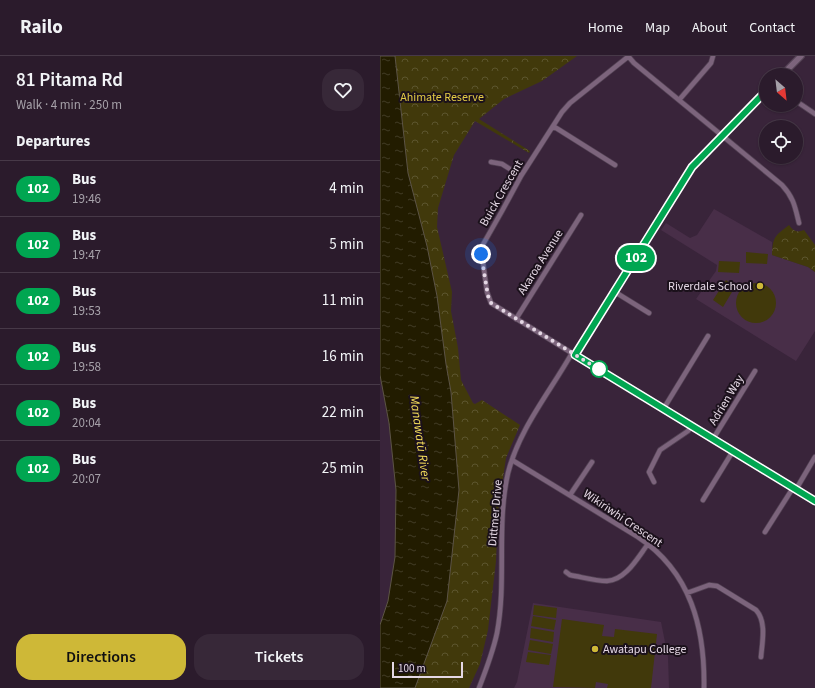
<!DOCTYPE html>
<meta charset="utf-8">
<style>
:root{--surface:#2b1b2c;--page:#372838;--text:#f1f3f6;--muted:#a6a1a9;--line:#473948;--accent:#ceb837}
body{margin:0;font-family:"Source Sans 3",sans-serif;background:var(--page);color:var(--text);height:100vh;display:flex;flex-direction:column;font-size:15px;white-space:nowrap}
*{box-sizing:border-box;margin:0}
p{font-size:13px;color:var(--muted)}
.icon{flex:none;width:22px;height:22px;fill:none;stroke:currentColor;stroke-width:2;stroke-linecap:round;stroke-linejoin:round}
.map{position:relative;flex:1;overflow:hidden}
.panel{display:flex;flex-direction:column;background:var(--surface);width:380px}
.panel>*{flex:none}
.badge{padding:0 8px;border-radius:13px;font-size:14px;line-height:26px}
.needle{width:26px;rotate:152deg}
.controls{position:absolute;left:379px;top:12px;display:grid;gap:8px}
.controls a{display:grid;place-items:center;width:44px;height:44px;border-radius:50%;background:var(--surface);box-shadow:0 1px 3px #0004,0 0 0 1px var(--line);font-size:20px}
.scale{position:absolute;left:12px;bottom:10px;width:71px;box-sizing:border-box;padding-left:4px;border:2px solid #e4d7e4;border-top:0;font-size:11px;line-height:14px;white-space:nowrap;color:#e4d7e4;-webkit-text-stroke:3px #1b111b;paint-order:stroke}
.you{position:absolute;width:20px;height:20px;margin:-10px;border:3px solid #fff;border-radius:50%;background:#1a73e8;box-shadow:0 0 0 6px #1a73e833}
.map>.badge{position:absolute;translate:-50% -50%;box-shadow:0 0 0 2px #fff}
h2{padding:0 16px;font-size:15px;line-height:36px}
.round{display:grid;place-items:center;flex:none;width:42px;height:42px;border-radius:16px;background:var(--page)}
.head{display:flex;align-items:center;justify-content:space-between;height:68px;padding:0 16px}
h1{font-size:19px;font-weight:600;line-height:30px}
.action{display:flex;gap:8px;margin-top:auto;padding:8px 16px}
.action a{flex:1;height:46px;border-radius:16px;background:var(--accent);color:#111;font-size:16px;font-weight:600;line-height:46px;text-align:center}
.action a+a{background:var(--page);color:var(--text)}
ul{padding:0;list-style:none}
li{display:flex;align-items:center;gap:12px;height:56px;padding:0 16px;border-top:1px solid var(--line)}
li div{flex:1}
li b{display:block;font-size:15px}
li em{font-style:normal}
li .badge{min-width:44px;font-weight:700;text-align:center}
header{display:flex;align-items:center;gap:24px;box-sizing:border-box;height:56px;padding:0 20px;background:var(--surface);border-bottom:1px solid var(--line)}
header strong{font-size:19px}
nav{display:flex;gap:22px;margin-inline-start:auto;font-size:14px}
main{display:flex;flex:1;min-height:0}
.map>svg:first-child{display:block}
.built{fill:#482e48}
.park{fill:url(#park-crowns)}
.pitch{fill:#41390b}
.water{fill:url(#water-ripples);stroke:#5c5444}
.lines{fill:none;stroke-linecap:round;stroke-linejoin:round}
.minor-casing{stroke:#534254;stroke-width:6}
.tertiary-casing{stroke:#534254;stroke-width:8}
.minor{stroke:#7c647c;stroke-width:4.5}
.tertiary{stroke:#7c647c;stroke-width:5.5}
.line-casing{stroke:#fff;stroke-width:9}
.line{stroke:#00a651;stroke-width:6}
.walk{stroke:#e4d7e4;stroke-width:4;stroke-dasharray:0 7.2}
.poi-dot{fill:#ceb837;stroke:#1b111b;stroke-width:1.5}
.stop-dot{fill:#fff;stroke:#00a651;stroke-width:2}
.labels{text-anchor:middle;stroke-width:4;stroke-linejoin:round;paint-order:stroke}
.park-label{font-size:12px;fill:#e4cc45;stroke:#1b111b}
.street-label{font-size:12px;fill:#e4d7e4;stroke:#1b111b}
.poi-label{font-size:12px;fill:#e4d7e4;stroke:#1b111b;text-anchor:end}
.water-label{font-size:13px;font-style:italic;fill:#f7df5b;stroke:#1b111b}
</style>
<header>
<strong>Railo</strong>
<nav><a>Home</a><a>Map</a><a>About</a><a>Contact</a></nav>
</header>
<main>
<section class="panel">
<div class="head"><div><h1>81 Pitama Rd</h1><p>Walk · 4 min · 250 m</p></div><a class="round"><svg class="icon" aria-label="heart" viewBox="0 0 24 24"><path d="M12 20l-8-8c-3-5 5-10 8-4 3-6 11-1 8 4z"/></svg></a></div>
<h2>Departures</h2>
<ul>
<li><span class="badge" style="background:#00a651;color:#fff">102</span><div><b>Bus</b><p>19:46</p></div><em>4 min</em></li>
<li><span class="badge" style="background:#00a651;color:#fff">102</span><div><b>Bus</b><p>19:47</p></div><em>5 min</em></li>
<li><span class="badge" style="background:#00a651;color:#fff">102</span><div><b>Bus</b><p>19:53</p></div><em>11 min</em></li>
<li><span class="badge" style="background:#00a651;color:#fff">102</span><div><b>Bus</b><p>19:58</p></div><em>16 min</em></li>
<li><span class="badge" style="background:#00a651;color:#fff">102</span><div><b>Bus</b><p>20:04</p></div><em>22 min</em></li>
<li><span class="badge" style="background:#00a651;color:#fff">102</span><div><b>Bus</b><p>20:07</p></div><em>25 min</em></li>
</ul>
<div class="action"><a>Directions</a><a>Tickets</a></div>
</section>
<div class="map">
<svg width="435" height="632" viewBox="0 0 435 632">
<defs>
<pattern id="park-crowns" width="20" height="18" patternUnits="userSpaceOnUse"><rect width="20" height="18" fill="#41390b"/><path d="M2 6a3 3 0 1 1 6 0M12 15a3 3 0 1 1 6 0" fill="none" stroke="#5c552e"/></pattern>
<pattern id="water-ripples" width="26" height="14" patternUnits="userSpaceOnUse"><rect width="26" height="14" fill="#221c00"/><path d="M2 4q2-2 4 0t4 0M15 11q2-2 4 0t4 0" fill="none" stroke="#423c25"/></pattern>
</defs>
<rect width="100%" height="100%" fill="#39243a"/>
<path class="built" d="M334,153L392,186V199L428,211L435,216V275L416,305L316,243L336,215L337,209L281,174L286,167L310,182L317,179Z
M153,547L281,566L288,601L289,632H134L137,626Z"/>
<path class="park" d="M15,0H197L162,25L124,43L99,63L150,95L149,97L95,65L74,99L58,152L57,171L72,236L71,255L78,292L81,324L93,347L95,348L102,344L140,369L126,402L118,456L116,505L108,574L100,608L89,632H35L67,545L79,434L71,336L66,308L57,240L47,190L28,117Z
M409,169C413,175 417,177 424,174L435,189V216L428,211L392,199C393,180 395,180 409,169Z"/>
<path class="pitch" d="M366,196L388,198L387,208L366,207Z
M339,205L360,206L359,217L338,216Z
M346,224L355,231L343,251L333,244Z
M356 247a20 20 0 1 1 40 0a20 20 0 1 1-40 0Z
M154,549L177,552L176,562L153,559Z
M153,560L176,564L174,574L151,570Z
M182,563L224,569L222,580L234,581L235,573L277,578L271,632H227L228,628L216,626L215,632L173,631Z
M151,572L174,576L173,586L150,582Z
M150,584L173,588L171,598L148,594Z
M148,596L171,599L169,609L146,606Z"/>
<path class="water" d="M0,0H15L28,117L47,190L57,240L66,308L71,336L79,434L67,545L35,632H0V569L8,545L15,501L16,434L9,367L0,319Z"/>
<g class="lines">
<g class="minor-casing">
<path id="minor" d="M248,0L254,7L402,129C414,142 415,151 419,167
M299,44L331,7L333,0
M416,45L435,58
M173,70L235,109
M111,106L122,108L141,120
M235,236L269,257
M136,263L201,159
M195,299L111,247L107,236L101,192L122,155L141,120L182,56L190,47L249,0
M284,352L328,280
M333,383L375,315
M132,404L258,481C311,516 325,572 324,632
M274,426L269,416L280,394L308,375L312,369
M190,439L212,406
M323,444L353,395
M385,476L411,435L418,430L435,401
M186,516L190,519C202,521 215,525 227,525C246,524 258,501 268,488
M307,537L329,529L337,530L376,554C387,566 382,587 381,601
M99,632C106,614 113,596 117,577C127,524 116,470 128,417C139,373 170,336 192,297"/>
</g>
<g class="tertiary-casing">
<path id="tertiary" d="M402,19L421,0
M386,35L312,111L195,299L435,445"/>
</g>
<use href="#minor" class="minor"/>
<use href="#tertiary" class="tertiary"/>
</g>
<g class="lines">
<g class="line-casing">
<path id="line" d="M386,35L312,111L195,299L435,445"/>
</g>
<use href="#line" class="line"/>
<path class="walk" d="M101,198L108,240L111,247L220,314L219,313"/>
</g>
<g class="poi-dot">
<circle cx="380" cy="230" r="4"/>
<circle cx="215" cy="593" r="4"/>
</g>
<circle class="stop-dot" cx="219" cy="313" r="8"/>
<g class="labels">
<g class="park-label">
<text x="62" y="45">Ahimate Reserve</text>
</g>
<g class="street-label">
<text transform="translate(121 137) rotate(-60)" y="4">Buick Crescent</text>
<text transform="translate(160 206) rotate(-58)" y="4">Akaroa Avenue</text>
<text transform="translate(346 344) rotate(-59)" y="4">Adrien Way</text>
<text transform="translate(115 457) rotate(-85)" y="4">Dittmer Drive</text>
<text transform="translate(243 462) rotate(34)" y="4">Wikiriwhi Crescent</text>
</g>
<g class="poi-label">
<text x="372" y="234">Riverdale School</text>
<text x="223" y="597" text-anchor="start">Awatapu College</text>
</g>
<g class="water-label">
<text transform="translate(41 382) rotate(82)" y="5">Manawatū River</text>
</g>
</g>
</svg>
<div class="controls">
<a><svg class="needle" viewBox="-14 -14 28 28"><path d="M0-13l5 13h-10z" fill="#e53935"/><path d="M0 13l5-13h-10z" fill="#a6a1a9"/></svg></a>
<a><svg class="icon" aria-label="locate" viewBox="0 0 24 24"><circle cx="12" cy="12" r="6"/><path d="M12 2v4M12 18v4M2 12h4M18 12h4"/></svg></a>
</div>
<div class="scale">100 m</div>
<div class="you" style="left:101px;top:198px"></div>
<b class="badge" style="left:256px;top:202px;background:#00a651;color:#fff">102</b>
</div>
</main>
